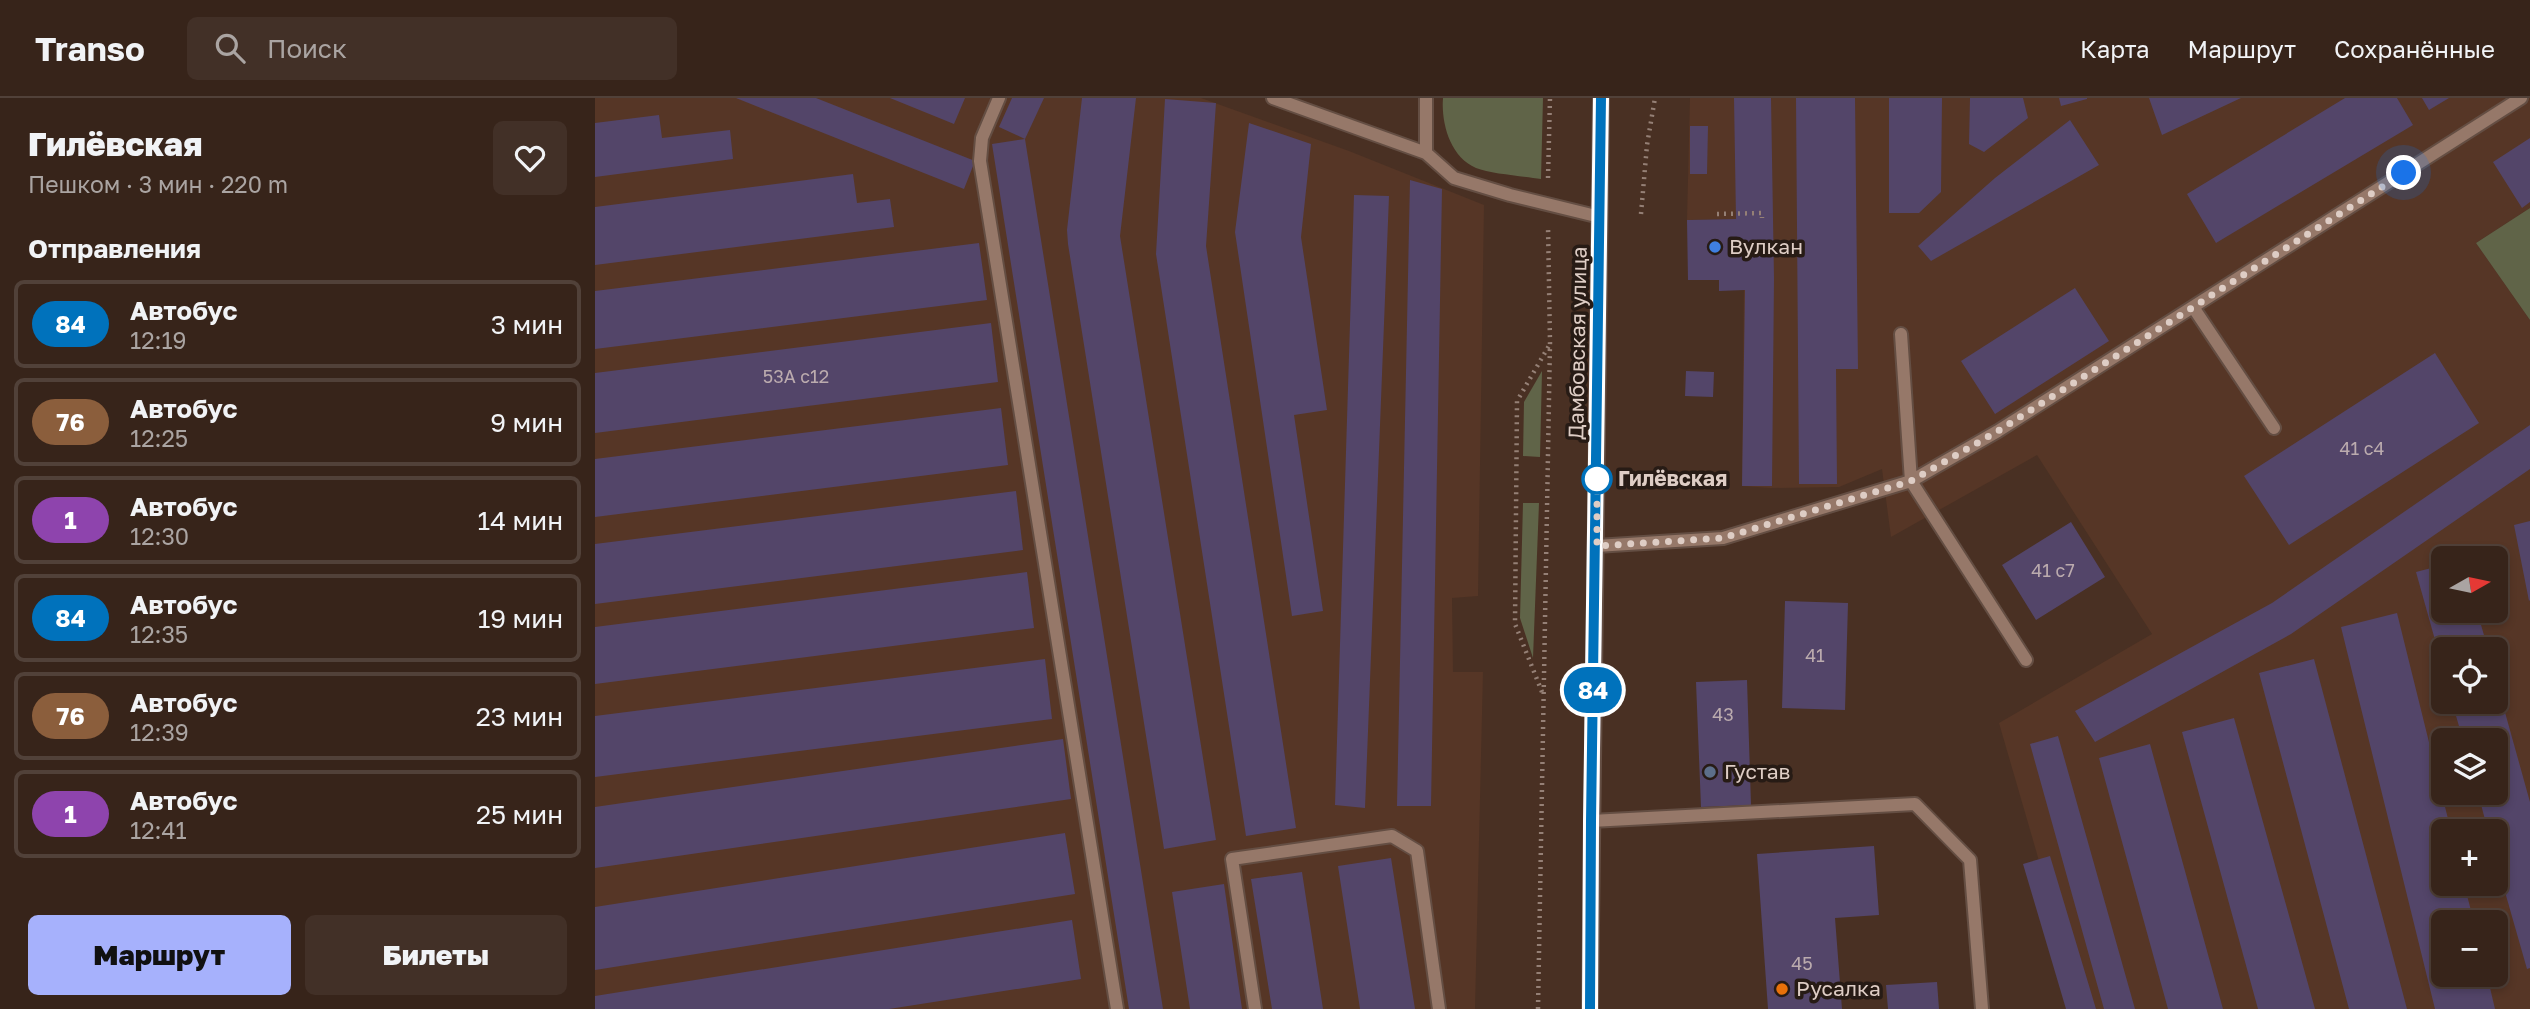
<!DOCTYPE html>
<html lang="ru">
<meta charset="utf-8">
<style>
:root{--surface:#37241a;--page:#423027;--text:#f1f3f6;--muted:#aaa4a2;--line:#514139;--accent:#a6b1fc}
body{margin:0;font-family:"Golos Text",sans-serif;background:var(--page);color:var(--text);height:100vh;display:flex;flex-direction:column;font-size:26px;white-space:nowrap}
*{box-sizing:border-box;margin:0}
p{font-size:23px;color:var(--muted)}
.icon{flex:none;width:38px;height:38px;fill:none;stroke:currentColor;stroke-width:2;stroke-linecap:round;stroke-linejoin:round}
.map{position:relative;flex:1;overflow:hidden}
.panel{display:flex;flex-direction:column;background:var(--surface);width:595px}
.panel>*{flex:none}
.badge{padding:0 14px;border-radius:23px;font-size:24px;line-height:46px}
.needle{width:46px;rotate:81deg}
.buttons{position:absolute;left:1836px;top:448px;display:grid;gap:14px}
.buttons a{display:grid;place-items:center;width:77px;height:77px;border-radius:10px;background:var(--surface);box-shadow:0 4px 10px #0003,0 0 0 2px var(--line);font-size:35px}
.you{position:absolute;width:35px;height:35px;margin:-18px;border:5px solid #fff;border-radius:50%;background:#1a73e8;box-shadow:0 0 0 10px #1a73e833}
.map>.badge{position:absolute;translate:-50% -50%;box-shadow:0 0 0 4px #fff}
h2{padding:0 28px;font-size:26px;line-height:63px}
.round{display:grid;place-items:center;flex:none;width:74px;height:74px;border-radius:10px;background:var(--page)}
.overview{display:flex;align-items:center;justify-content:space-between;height:119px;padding:0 28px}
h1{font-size:33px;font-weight:800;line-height:52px}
.button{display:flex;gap:14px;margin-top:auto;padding:14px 28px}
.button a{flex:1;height:80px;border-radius:10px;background:var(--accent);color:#111;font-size:28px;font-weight:800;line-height:80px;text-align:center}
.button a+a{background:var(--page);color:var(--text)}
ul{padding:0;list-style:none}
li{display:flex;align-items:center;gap:21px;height:88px;margin:0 14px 10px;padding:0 14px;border:4px solid var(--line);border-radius:10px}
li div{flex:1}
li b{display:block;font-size:26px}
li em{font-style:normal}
li .badge{min-width:77px;font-weight:700;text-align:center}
header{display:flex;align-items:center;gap:42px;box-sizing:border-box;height:98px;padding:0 35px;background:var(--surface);border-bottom:2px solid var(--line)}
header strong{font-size:33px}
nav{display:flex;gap:38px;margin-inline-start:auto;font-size:24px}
.search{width:490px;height:63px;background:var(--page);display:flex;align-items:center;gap:18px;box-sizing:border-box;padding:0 24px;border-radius:10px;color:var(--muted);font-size:26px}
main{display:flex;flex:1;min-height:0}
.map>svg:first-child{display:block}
.built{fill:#563626;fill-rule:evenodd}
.green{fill:#606448}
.building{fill:#534569}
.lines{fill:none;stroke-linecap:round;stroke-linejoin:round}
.lane-casing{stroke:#644e43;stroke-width:16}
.secondary-casing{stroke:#644e43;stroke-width:18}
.path{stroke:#958076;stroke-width:4.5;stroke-dasharray:2 5;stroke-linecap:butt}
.lane{stroke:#967869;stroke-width:12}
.secondary{stroke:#928793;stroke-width:14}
.line-casing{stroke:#fff;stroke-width:16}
.line{stroke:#0072bc;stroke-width:10}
.walk{stroke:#decdc5;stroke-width:7;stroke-dasharray:0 12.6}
.shop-dot{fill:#3f7fe0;stroke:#271b15;stroke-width:2.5}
.stop-dot{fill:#fff;stroke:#0072bc;stroke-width:3.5}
.service-dot{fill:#5c6f8a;stroke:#271b15;stroke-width:2.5}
.food-dot{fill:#e8710a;stroke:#271b15;stroke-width:2.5}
.labels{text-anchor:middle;stroke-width:7;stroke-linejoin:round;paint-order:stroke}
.number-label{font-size:18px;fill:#bbabae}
.poi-label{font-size:21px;fill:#decdc5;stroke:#271b15;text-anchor:start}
.street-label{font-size:21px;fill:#decdc5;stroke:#271b15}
.stop-label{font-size:21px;font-weight:bold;fill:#decdc5;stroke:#271b15;text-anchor:start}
</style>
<header>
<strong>Transo</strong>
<div class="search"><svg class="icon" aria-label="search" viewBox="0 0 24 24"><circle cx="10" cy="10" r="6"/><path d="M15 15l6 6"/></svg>Поиск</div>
<nav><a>Карта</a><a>Маршрут</a><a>Сохранённые</a></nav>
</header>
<main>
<section class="panel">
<div class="overview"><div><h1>Гилёвская</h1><p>Пешком · 3 мин · 220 m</p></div><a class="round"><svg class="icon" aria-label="heart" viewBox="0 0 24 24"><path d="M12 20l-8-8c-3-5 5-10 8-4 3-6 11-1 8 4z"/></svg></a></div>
<h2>Отправления</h2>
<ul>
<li><span class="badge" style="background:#0072bc;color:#fff">84</span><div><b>Автобус</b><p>12:19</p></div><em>3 мин</em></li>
<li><span class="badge" style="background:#8b5e3c;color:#fff">76</span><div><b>Автобус</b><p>12:25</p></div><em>9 мин</em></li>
<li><span class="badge" style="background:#8e44ad;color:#fff">1</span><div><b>Автобус</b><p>12:30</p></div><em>14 мин</em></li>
<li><span class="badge" style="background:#0072bc;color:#fff">84</span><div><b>Автобус</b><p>12:35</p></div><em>19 мин</em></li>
<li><span class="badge" style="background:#8b5e3c;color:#fff">76</span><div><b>Автобус</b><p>12:39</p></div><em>23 мин</em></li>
<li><span class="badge" style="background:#8e44ad;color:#fff">1</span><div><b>Автобус</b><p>12:41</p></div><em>25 мин</em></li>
</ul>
<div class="button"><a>Маршрут</a><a>Билеты</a></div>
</section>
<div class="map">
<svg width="1935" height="911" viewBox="0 0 1935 911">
<rect width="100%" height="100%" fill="#493023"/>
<path class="built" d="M0,0H606L754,53L889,107L883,498L857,500L858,574H888L880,911H0Z
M1095,0H1935V110L1881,145L1935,222V911H1487L1404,625L1557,536L1442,357L1296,439L1287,371L1244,389L1176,390L1147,388L1149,181L1141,121L1092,122ZM1848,460H1900V513H1848ZM1848,551H1900V604H1848ZM1848,642H1900V695H1848ZM1848,733H1900V786H1848ZM1848,824H1900V877H1848Z"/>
<path class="green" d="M848,0H948L946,81C928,78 896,76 881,70C855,59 846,25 848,0Z
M1935,110V222L1881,145Z
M947,273L945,359L928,358L929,304Z
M928,405H944L938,560L925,520Z"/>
<path class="building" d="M141,0H221L380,63L369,91Z
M295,0H370L359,26Z
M417,0H449L430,41L568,911H534L397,46L430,41L404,29Z
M487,0H541L525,138L621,742L569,751L473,146L472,132Z
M1139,0H1176L1179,180L1177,388H1147L1150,192L1124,193V182H1093L1092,122L1141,121Z
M1201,0H1260L1263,271H1241L1242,386H1204Z
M1294,0H1347L1346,94L1324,115H1294Z
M1375,0H1428L1433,20L1389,54L1374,46Z
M1464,0H1492V1L1466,8Z
M1554,0H1646L1567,37Z
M1750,0H1802L1818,27L1621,145L1592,96Z
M1827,0H1854L1834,12Z
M570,1L621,5L611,148L701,730L651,738L561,156Z
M64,17L67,40L135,32L138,61L0,79V25Z
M1475,22L1504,67L1336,163L1323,148L1400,80Z
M654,25L716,46L706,139L732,312L699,317L728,513L697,518L640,134Z
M1095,28H1113L1112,76H1095Z
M1935,40V104L1927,110L1898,64Z
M258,76L262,105L295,101L299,129L0,167V109Z
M815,82L847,91L836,708H802Z
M759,97L794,98L770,710L740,707Z
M384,145L392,202L0,251V193Z
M1480,190L1514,243L1400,316L1366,263Z
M396,225L403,284L0,335V275Z
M1840,255L1884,325L1694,447L1649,378Z
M1091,273L1119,274L1118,299L1090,298Z
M406,310L413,367L0,419V361Z
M1935,327V371L1696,536L1500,644L1480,613L1677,505Z
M421,393L428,452L0,506V446Z
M1935,423V502L1934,503L1919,427Z
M1476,424L1510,479L1441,522L1407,467Z
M1848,467V513H1882L1893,551H1848L1847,567L1821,474Z
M432,474L439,530L0,586V529Z
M1190,503L1253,505L1250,612L1187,610Z
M1802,515L1856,733H1848V786H1869L1879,824H1848V877H1892L1900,911H1840L1746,529Z
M450,561L457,621L0,679V618Z
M1719,561L1812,911H1754L1664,575Z
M1152,582L1156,707L1106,709L1101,584Z
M1901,582L1935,704V870L1932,871L1900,759V733H1893L1883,695H1900V642H1868L1857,604H1900Z
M1639,620L1720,911H1663L1587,634Z
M1463,638L1540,911H1509L1435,646Z
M468,641L476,701L0,770V709Z
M1555,646L1628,911H1573L1504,660Z
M470,735L480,796L0,872V809Z
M1279,748L1284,817L1240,820L1247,911H1173L1162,756Z
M1455,758L1501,911H1471L1428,766Z
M796,760L820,911H765L743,768Z
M707,774L728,911H677L656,781Z
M629,786L647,911H595L577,794Z
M477,822L486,881L294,911H0V898Z
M1342,884L1344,911H1293L1291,887Z"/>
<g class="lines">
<g class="lane-casing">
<path id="lane" d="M404,0L387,40L385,63L522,911
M678,0L831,55
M831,0V55L859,80L915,97L1005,119
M1598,209L1679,330
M1306,236L1316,383L1431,562
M1001,448L1128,440L1316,383L1403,333L1926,0
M996,723L1320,706L1375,762L1387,911
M660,911L637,761L797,738L822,753L844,911"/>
</g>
<g class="secondary-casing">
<path id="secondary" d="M995,911L1006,0"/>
</g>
<path class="path" d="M953,80L955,0
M1046,116L1052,47L1060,0
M1122,116L1167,115V120
M947,594L920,526L922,303L955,246
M943,911L955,245L953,128"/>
<use href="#lane" class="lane"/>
<use href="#secondary" class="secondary"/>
</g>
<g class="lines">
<g class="line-casing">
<path id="line" d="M995,911L996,723L1006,0"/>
</g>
<use href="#line" class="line"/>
<path class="walk" d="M1002,381V448L1128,440L1316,383L1403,333L1809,75"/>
</g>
<circle class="shop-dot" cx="1120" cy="149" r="7"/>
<circle class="stop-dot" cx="1002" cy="381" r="14"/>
<circle class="service-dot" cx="1115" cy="674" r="7"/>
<circle class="food-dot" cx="1187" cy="891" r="7"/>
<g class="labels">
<g class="number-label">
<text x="201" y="285">53А с12</text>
<text x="1767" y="357">41 с4</text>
<text x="1458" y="479">41 с7</text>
<text x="1220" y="564">41</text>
<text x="1128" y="623">43</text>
<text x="1207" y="872">45</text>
</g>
<g class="poi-label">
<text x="1134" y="156">Вулкан</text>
<text x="1129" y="681">Густав</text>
<text x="1201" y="898">Русалка</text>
</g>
<g class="street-label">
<text transform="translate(983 245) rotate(-89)" y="7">Дамбовская улица</text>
</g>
<g class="stop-label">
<text x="1023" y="388">Гилёвская</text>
</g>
</g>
</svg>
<div class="buttons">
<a><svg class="needle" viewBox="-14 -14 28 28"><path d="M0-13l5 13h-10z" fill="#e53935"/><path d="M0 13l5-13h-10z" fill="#aaa4a2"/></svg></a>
<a><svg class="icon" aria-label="locate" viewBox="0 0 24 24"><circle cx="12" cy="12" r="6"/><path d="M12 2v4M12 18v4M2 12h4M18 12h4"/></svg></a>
<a><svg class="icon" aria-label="layers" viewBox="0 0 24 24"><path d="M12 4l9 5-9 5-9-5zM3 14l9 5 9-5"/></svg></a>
<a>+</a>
<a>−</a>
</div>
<div class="you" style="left:1809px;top:75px"></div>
<b class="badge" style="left:998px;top:592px;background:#0072bc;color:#fff">84</b>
</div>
</main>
